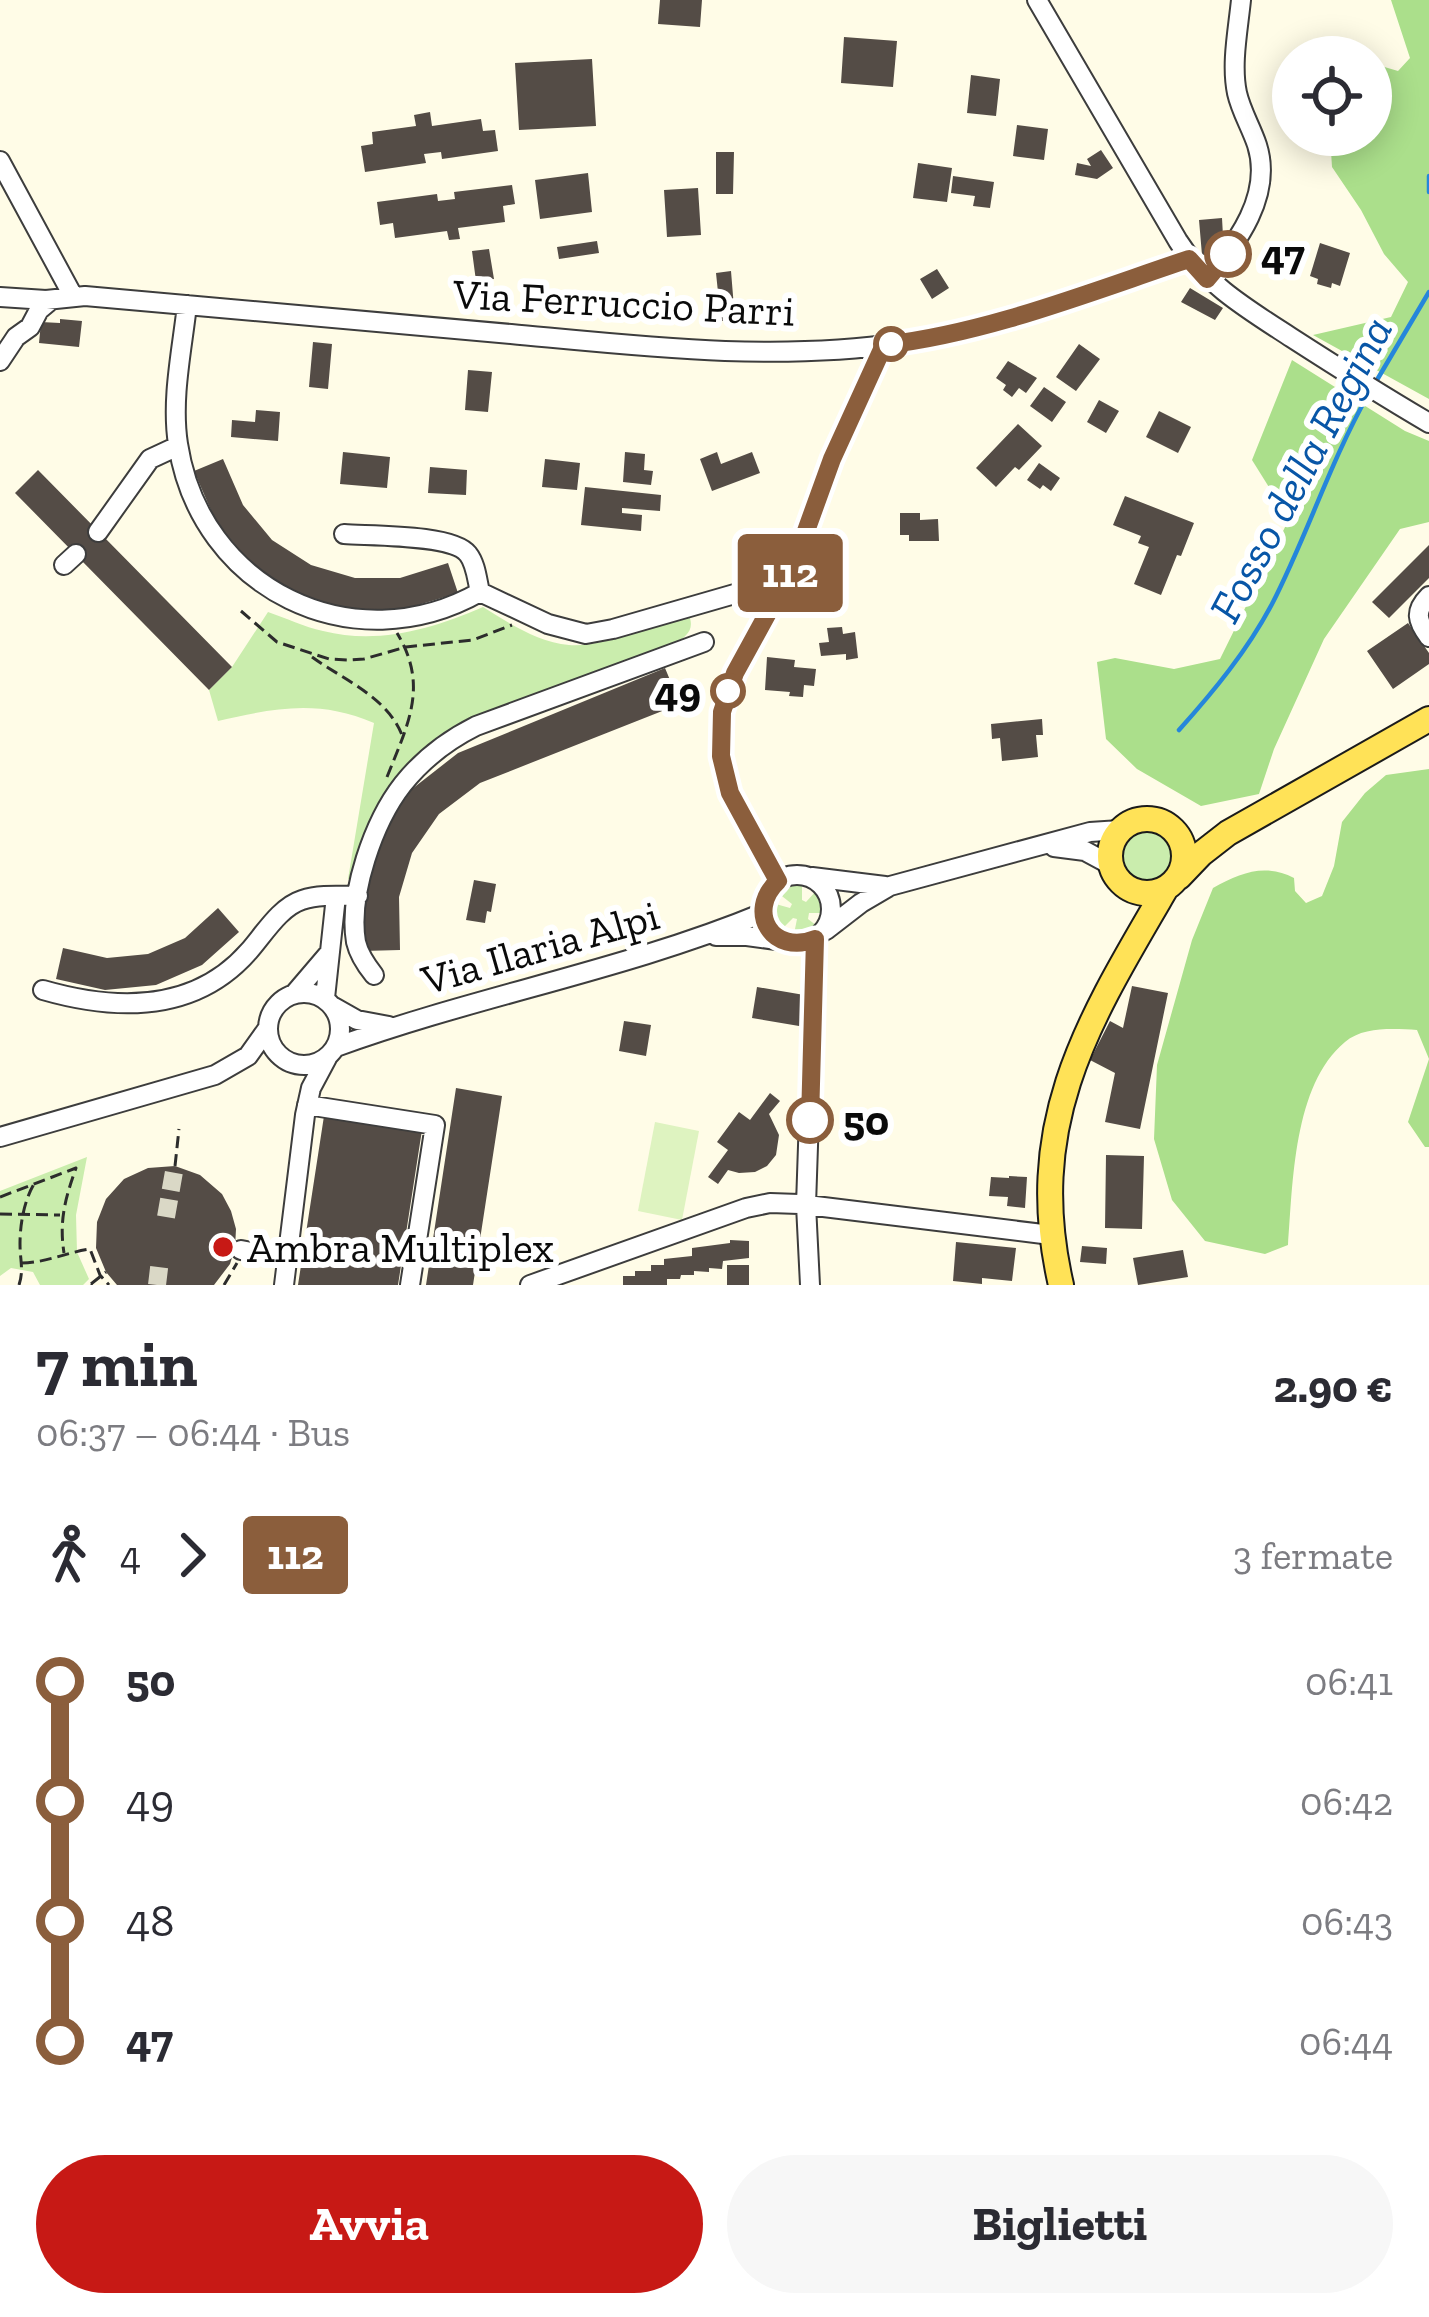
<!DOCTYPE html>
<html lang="it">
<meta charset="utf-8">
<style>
:root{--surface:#fff;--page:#f7f7f7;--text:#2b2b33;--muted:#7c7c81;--accent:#c71915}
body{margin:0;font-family:"Zilla Slab",serif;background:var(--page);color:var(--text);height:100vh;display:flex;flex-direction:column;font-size:45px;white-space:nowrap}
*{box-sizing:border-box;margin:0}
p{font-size:39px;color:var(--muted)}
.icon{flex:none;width:66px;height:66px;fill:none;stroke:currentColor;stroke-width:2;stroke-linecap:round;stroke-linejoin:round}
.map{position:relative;height:1285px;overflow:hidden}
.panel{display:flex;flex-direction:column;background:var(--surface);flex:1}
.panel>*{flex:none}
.badge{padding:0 24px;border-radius:9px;font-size:42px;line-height:78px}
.buttons{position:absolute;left:1272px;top:36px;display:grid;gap:24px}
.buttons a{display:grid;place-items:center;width:120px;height:120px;border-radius:50%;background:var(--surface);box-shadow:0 6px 30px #0003;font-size:60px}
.map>.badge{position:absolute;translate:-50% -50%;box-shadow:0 0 0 6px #fff}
.legs{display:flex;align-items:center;gap:18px;height:132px;padding:0 36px;font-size:39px}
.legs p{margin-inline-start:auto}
.overview{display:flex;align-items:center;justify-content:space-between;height:204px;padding:0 36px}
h1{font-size:66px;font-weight:700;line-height:90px}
.primary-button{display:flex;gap:24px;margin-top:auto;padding:24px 36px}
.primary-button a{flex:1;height:138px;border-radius:72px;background:var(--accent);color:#fff;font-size:48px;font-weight:700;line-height:138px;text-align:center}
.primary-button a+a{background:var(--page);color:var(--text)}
ul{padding:0 36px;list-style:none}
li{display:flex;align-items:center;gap:42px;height:120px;font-size:45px}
li i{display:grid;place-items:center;width:18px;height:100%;margin:0 15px;background:currentColor}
li i::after{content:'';width:30px;height:30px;margin:-15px;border:9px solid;border-radius:50%;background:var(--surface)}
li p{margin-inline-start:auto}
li:first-child i{background:linear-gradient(#0000 50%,currentColor 0)}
li:last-child i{background:linear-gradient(currentColor 50%,#0000 0)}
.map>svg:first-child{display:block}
.green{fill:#caedad}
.forest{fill:#abdf8b}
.pitch{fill:#def3c0}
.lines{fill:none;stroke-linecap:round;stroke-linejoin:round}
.stream{stroke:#2586db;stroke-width:4.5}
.building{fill:#544c46}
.minor-tunnel{stroke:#dad8c6;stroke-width:18;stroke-dasharray:18 9;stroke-linecap:butt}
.minor-casing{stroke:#3d3d3d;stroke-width:22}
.major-casing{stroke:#1b1b1b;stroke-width:28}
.path{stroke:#2c2c2c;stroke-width:3;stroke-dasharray:12 6;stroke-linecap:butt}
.minor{stroke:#fff;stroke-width:18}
.major{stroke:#ffe257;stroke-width:24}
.path-bridge{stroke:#2c2c2c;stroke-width:3;stroke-dasharray:12 6;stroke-linecap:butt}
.line-1-casing{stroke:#fff;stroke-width:27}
.line-1{stroke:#8b5e3c;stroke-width:18}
.stop-1-dot{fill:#fff;stroke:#8b5e3c;stroke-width:6}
.poi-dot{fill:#c71915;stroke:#fff;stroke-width:4.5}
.labels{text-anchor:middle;stroke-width:12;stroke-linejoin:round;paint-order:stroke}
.stop-label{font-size:42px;font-weight:bold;fill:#0a0a0a;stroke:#fff;text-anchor:start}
.street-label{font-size:42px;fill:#0a0a0a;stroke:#fff}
.poi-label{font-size:42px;fill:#0a0a0a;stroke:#fff;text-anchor:start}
.water-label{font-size:45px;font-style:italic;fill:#0856a7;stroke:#fff}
</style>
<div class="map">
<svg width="1429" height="1285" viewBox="0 0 1429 1285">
<rect width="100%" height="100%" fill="#fffce7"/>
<path class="green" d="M483,607C509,623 538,643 569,645C600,648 657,625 689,615C695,631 686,636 674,645L479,714L438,736L399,775L378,811L357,880L348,879L374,723C318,699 275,708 218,721L209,690L232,667L268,612C286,618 304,627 323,631C378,645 432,629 483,607Z
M1122 854a26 26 0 1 1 52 0a26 26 0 1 1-52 0Z
M796,883L802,884V900L806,902L816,891L823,910V913H809L808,919L817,926L810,931L794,934L797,919L793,918L782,929L774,920L772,903L790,908L792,904L778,893L788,885Z
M87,1157L76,1215L77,1252L89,1279L83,1285H40L33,1272L11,1268L0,1276V1191Z"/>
<path class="forest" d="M1391,0H1429V399L1313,335L1391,317L1408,282L1384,254L1361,210L1332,167L1330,135H1371V63L1398,71L1410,58Z
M1292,360L1405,431L1429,441V522L1400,529L1324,639L1274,749L1259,794L1201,806L1137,769L1106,739L1097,662L1115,658L1174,669L1220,659L1289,519L1252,460Z
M1429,769V1147H1425L1408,1122L1429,1059L1417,1030C1395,1029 1364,1026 1345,1042C1293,1085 1293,1184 1288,1245L1265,1254L1205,1241L1172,1200L1154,1139L1157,1065L1192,940L1213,888C1241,873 1264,863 1294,878L1295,891L1306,903L1322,896L1334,866L1342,822L1365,793L1386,775Z"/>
<path class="pitch" d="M655,1122L699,1131L682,1220L638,1211Z"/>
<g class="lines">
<path class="stream" d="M1429,176V192
M1374,385L1429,292
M1179,730C1214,691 1247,651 1272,604C1307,536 1330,462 1368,395"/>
</g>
<path class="building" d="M660,0H702L700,27L658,24Z
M844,37L897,41L893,87L841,83Z
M592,59L596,126L519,130L515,63Z
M971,75L1000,79L996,116L967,113Z
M430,112L432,126L481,119L483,131L495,130L498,151L442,159L441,152L424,154L426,163L365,172L361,146L373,144L372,132L416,126L414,115Z
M1017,125L1048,129L1044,160L1013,156Z
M1101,150L1113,168L1097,179L1075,175L1077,163L1091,166L1087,159Z
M716,152H734L733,194H716Z
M918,163L952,168L947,202L913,198Z
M588,173L592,212L540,219L535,180Z
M953,176L994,182L990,208L973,206L975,196L951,193Z
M512,185L515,204L503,206L505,222L458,228L460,239L449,240L447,231L395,238L393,223L380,225L377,202L437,194L438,201L455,199L454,192Z
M698,188L701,235L667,237L664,190Z
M1222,218L1223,236L1215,237L1217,254L1202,255L1199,220Z
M597,241L599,253L559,259L557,247Z
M1320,243L1350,253L1340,286L1332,283L1331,288L1317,284L1318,279L1310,276Z
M489,249L494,279L476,281L472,251Z
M937,269L949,288L932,299L920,279Z
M731,271L735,320L721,321L716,273Z
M1190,288L1223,308L1215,320L1181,302Z
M60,319L82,321L79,347L39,343L41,322L60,323Z
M313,342L332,344L328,389L309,387Z
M1079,344L1100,359L1076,391L1056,377Z
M1008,361L1037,378L1026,393L1019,388L1012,397L1003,390L1006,385L996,378Z
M468,370L492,372L488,412L465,410Z
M1044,387L1066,402L1052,422L1030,406Z
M1099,400L1119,411L1106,433L1087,422Z
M256,410L280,412L278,441L231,437L232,420L255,422Z
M1159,411L1191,427L1178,453L1146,437Z
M1018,424L1042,446L1019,470L1015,467L996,487L976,468Z
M343,452L390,457L387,488L340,484Z
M625,452L645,454L644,470L653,471L651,485L623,482Z
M717,452L721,464L752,452L760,473L712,491L700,459Z
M223,459L243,505L272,540L311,565L355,578H400L448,563L458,593L405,609L350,610L297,594L251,564L216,522L194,471Z
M545,459L580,463L577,490L542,487Z
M1039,463L1060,478L1051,491L1043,485L1040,489L1027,480Z
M430,467L467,470L466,495L428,493Z
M38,470L232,667L209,690L15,493Z
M585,487L661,495L660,511L622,508V513L642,515L641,531L581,525Z
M1125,496L1194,523L1181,556L1177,555L1161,595L1134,584L1149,547L1138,543L1141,536L1113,525Z
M900,513H920V520L938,519L939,541H909V535H900Z
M1429,545V578L1389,618L1372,602Z
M1408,623L1429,653V664L1393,689L1367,651Z
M842,627L843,634L855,632L858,658L846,660V654L821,656L819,643L829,642L827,628Z
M767,657L795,660L794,667L816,669L814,686L804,685L803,697L789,696L790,692L765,690Z
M665,668L680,704L480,783L439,814L412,853L399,897L400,950L363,951L362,892L378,837L412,789L458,753Z
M1042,719L1043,735H1036L1038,757L1002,761L1000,738L992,739L991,724Z
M474,880L496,884L491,912L487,911L485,923L466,920Z
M218,908L239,932L202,965L156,985L105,990L56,979L63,948L107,958L148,954L185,938Z
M1132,986L1168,993L1140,1129L1105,1122L1115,1073L1090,1060L1110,1021L1123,1028Z
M757,987L810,996L805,1027L752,1018Z
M624,1021L651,1025L646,1056L619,1051Z
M456,1088L502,1096L499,1116L473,1285H426Z
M770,1093L780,1101L769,1114L779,1135L776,1155L767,1166L755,1172L739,1173L728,1170L718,1184L708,1177L728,1150L717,1142L739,1112L750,1120Z
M324,1116L422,1130L398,1285H298Z
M1106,1155L1144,1156L1142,1229L1105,1228Z
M175,1166L200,1175L222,1194L231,1211L236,1229L235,1248L230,1264L214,1285H117L106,1272L96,1248L97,1222L106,1199L124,1179L148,1168Z
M1009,1176L1027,1177L1025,1208L1007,1206L1008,1197L989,1196L991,1177L1009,1178Z
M730,1240L749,1241V1258L723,1261L722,1269L709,1268V1272L694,1271V1275H681L680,1279H667V1285H623V1276H635V1271H651V1265H664V1259L692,1256V1248L730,1243Z
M956,1242L1016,1248L1012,1281L982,1278V1284L953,1281Z
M1082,1246L1107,1248L1106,1264L1080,1262Z
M1183,1250L1188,1277L1138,1285L1133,1258Z
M727,1265H749V1285H727Z"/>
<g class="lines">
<path class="minor-tunnel" d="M166,1217L175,1166
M157,1285L160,1260"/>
<g class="minor-casing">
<path id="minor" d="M1037,0L1178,241C1206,285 1249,310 1292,338C1337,367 1383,396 1429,423
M0,161L73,296
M1207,279C1237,243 1273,195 1257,145C1251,127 1241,111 1237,93C1231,64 1238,30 1241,0
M0,297L46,300L85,296C227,309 369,322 511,334C640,346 772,362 901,343C999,328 1095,291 1189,259
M187,305C182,350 171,399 178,444C200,589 353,664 480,592
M0,361L16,337L30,327L39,310L51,300
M98,532L150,459L178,446
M344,534C370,536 453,534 468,554C476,564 477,580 480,592L548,624L586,634L613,629L745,591L782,588
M64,565L76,554
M1429,596C1414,611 1417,621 1429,637
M1054,847L1085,851L1111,865
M763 909a34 34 0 1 1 68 0a34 34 0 1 1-68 0Z
M812,877L885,886
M778,881L730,793L721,756L722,712L739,665L790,572L833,459L884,345
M826,930L861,903L890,886L1090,832L1120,830
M716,936H747L784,941
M374,975C366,965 359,955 356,942C348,894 374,821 403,784C423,759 448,740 476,726L704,642
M43,990C116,1011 195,1013 249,951C264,934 280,907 302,900C320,894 340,896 358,896
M268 1029a36 36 0 1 1 72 0a36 36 0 1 1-72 0Z
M295,993L330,952
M325,998L336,896
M334,1007L357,1020L389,1026
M336,1047C476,996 625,970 763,913
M307,1105L435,1125L410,1285
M0,1137L215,1075L248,1056L268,1028
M241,1250L287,1259
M284,1285L305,1115L311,1088L327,1058
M530,1285L746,1208L770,1203L799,1204L1051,1235
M810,1285L806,1205L815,939"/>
</g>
<g class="major-casing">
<path id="major" d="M1110 856a37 37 0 1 1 74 0a37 37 0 1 1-74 0Z
M1179,877L1201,854L1228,833L1429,719
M1061,1285C1024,1124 1087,1023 1165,890"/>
</g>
<path class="path" d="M241,611L277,642L329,659L348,660L364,659L406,647L473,640L512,625
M312,657C344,680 387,697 402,735
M387,777C408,724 429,686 397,633
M175,1166L179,1129
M0,1197L76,1168C65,1199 59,1221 64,1253
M0,1214L60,1215
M22,1263C45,1263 68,1252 90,1249L100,1275L109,1285
M91,1284L92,1285
M19,1285C24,1270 20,1260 20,1244C20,1224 24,1201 34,1184
M224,1285L237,1263"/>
<use href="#minor" class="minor"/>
<use href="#major" class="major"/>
<path class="path-bridge" d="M91,1284L106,1272"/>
</g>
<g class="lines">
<g class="line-1-casing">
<path id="line-1" d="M810,1120L815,939C773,956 745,912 778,881L730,793L721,756L722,712L735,673L793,567L832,459L884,345C988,333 1090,292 1189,259L1207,279L1228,254"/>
</g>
<use href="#line-1" class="line-1"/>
</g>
<g class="stop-1-dot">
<circle cx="1228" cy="254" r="21"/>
<circle cx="891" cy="344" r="15"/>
<circle cx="728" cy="691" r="15"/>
<circle cx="810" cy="1120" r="21"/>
</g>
<circle class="poi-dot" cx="223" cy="1247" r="12"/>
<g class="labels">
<g class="stop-label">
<text x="1261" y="269">47</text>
<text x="701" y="706" text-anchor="end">49</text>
<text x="843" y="1135">50</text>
</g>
<g class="street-label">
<text transform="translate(624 302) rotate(3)" y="15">Via Ferruccio Parri</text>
<text transform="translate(540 947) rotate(-16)" y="15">Via Ilaria Alpi</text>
</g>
<g class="poi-label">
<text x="247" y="1262">Ambra Multiplex</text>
</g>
<g class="water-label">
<text transform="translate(1300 469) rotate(-62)" y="16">Fosso della Regina</text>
</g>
</g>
</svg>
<div class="buttons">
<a><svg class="icon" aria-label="locate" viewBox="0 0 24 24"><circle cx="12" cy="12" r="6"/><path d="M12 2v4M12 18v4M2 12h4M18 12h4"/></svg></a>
</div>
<b class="badge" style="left:790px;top:573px;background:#8b5e3c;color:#fff">112</b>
</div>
<section class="panel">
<div class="overview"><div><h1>7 min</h1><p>06:37 – 06:44 · Bus</p></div><b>2.90 €</b></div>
<div class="legs"><svg class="icon" aria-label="walk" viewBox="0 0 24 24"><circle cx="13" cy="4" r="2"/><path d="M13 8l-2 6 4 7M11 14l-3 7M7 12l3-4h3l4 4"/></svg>4<svg class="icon" aria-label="forward" viewBox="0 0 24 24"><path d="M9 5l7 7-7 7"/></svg><b class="badge" style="background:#8b5e3c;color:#fff">112</b><p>3 fermate</p></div>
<ul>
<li><i style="color:#8b5e3c"></i><b>50</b><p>06:41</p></li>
<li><i style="color:#8b5e3c"></i><span>49</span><p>06:42</p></li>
<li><i style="color:#8b5e3c"></i><span>48</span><p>06:43</p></li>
<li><i style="color:#8b5e3c"></i><b>47</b><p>06:44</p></li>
</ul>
<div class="primary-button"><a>Avvia</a><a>Biglietti</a></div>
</section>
